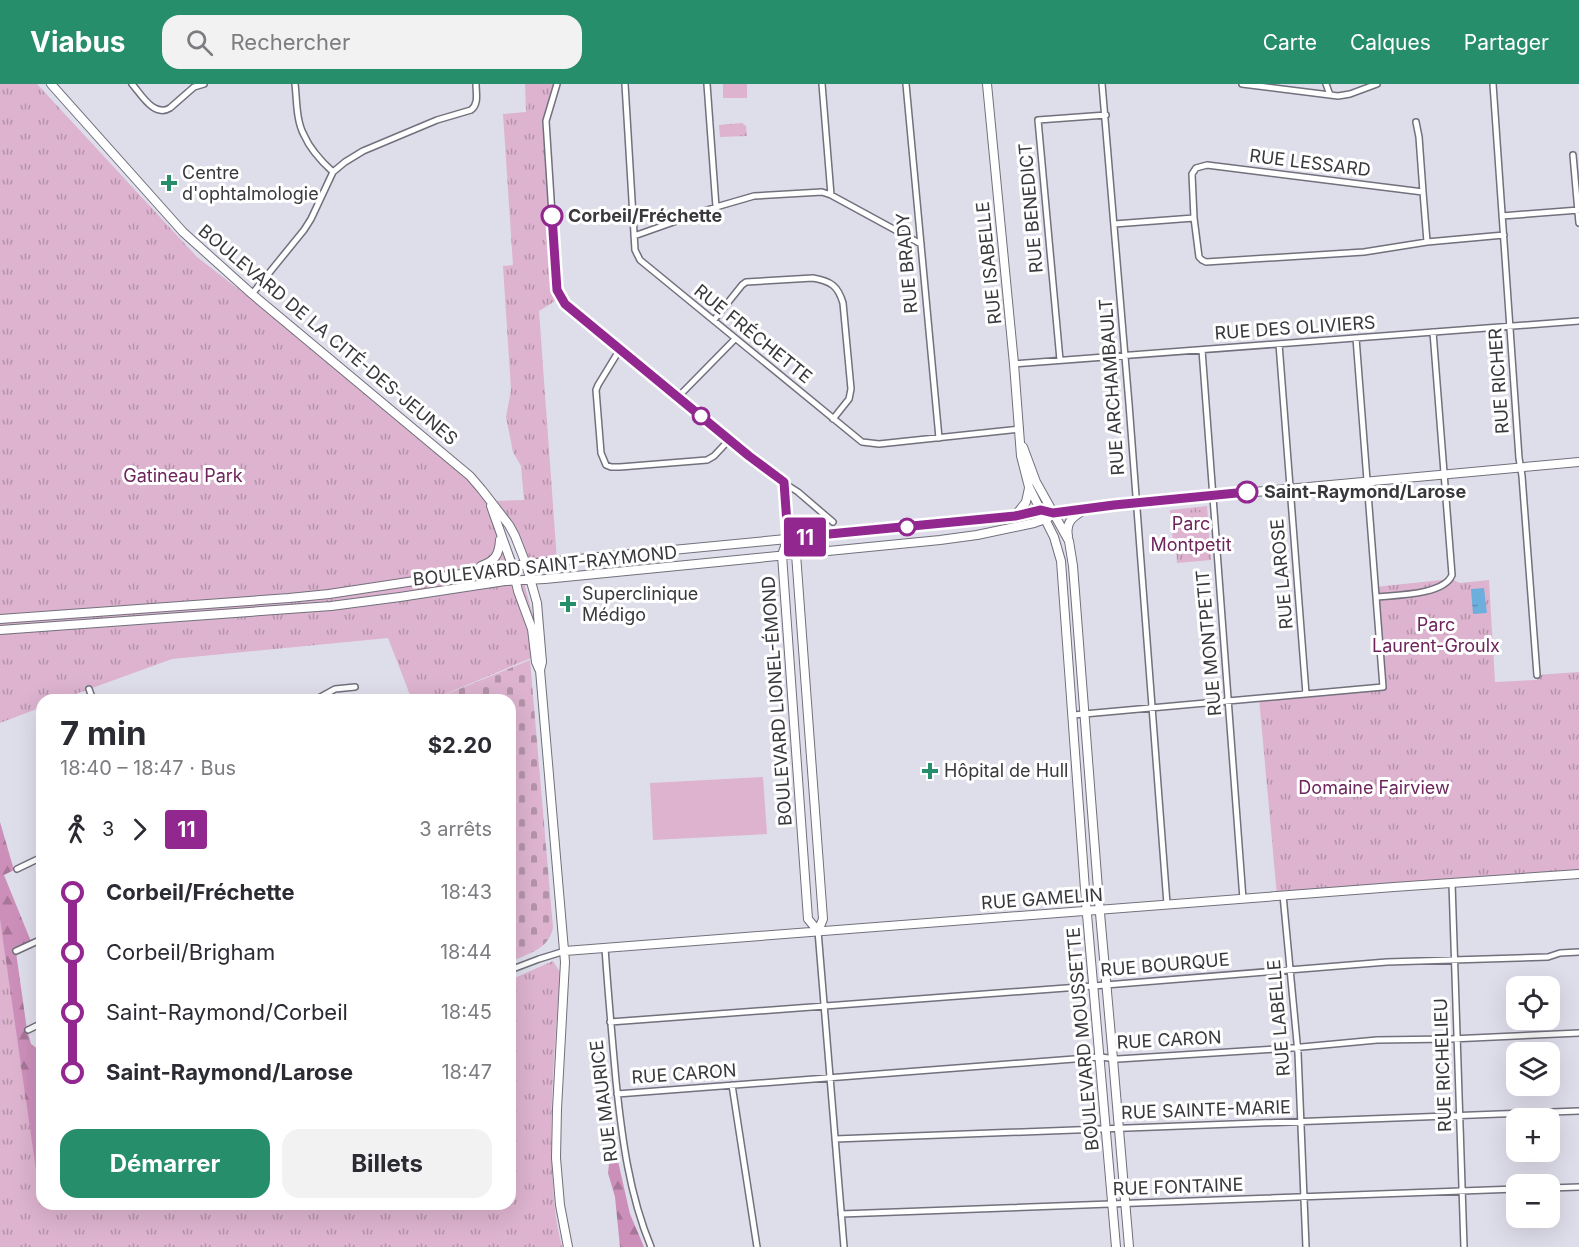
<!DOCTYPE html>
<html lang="fr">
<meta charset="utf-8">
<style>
:root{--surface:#fff;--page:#f2f2f3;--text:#2b2b33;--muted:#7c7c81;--accent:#278e6b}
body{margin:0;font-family:Inter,sans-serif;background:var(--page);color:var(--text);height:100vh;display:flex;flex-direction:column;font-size:22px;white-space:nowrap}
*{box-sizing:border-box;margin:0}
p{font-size:20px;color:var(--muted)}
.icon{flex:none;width:33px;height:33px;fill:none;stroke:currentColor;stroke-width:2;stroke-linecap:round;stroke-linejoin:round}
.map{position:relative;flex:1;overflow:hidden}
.sheet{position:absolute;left:36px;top:610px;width:480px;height:516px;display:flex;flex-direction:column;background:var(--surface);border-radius:18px;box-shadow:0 6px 24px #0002}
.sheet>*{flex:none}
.badge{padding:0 12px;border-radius:4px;font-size:21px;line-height:39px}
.tools{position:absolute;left:1506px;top:892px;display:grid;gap:12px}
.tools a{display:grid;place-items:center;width:54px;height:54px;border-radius:12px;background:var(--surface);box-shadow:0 6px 24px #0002;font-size:30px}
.map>.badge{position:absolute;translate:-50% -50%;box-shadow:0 0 0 3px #fff}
.legs{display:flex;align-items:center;gap:9px;height:66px;padding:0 24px;font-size:20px}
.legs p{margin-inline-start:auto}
.head{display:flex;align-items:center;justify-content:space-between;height:102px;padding:0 24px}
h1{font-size:33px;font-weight:700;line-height:45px}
.button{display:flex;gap:12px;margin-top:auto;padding:12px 24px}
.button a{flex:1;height:69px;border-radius:18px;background:var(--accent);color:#fff;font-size:24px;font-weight:700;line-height:69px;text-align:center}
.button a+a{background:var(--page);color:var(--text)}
ul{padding:0 24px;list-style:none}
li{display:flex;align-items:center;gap:21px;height:60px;font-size:22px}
li i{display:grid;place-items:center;width:9px;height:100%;margin:0 8px;background:currentColor}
li i::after{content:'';width:15px;height:15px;margin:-8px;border:4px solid;border-radius:50%;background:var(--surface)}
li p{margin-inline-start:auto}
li:first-child i{background:linear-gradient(#0000 50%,currentColor 0)}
li:last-child i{background:linear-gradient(currentColor 50%,#0000 0)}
header{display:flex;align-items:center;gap:36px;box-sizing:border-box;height:84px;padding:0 30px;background:var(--accent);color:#fff}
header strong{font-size:28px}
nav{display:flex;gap:33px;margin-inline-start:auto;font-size:21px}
.search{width:420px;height:54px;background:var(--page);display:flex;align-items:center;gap:15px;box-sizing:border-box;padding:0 21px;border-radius:18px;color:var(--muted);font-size:22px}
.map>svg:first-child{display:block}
.forest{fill:url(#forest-firs)}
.cemetery{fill:url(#cemetery-stones)}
.park{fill:url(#park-tufts)}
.pitch{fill:#ddb3cf}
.water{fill:url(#water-ripples)}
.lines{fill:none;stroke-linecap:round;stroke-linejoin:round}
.street-casing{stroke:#71707c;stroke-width:8}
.secondary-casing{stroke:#71707c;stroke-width:10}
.street{stroke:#fff;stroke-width:5}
.secondary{stroke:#fff;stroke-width:8}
.line-1-casing{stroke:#fff;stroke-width:14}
.line-1{stroke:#922790;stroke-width:9}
.poi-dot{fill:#278e6b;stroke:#fff;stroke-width:2}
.stop-1-dot{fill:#fff;stroke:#922790;stroke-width:3}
.labels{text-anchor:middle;stroke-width:6;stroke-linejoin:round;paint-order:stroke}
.street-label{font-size:18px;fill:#38383d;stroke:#fff}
.poi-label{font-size:18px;fill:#38383d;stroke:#fff;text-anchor:start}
.stop-label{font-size:18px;font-weight:bold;fill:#38383d;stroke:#fff;text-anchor:start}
.park-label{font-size:18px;fill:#6d255c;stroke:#fff}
</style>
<header>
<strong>Viabus</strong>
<div class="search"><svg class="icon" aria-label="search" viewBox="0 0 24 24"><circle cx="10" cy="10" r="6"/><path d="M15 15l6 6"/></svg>Rechercher</div>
<nav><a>Carte</a><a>Calques</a><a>Partager</a></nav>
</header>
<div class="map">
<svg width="1579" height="1163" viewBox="0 0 1579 1163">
<defs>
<pattern id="forest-firs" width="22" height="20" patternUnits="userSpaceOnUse" patternTransform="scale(1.5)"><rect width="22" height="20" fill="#cc8fba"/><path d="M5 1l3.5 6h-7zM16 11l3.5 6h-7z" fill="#a77698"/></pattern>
<pattern id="cemetery-stones" width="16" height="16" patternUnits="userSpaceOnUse" patternTransform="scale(1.5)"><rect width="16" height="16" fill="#ddb3cf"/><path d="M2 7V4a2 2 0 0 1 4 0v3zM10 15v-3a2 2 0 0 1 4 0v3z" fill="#b493a9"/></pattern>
<pattern id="park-tufts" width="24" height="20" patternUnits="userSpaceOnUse" patternTransform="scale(1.5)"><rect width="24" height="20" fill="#ddb3cf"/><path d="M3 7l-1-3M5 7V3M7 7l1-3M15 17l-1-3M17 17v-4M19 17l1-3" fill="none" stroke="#b493a9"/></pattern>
<pattern id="water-ripples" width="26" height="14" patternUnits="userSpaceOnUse" patternTransform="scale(1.5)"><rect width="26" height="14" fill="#6dafdc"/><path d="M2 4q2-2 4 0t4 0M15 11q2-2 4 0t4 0" fill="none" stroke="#5b8fb4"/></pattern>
</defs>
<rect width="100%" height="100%" fill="#deddea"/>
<path class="forest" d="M0,738L14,786L4,791L32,860L16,868L27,946L31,960L42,968V1120L385,1163H0Z
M615,1064L630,1130L644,1163H620L615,1113L608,1089L610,1071Z"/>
<path class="cemetery" d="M530,576L553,844C548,866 529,869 510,878V616H432Z"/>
<path class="park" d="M0,0H37L197,173L432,355L470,392L490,417L524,416L521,382L513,368L506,333L511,306L503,182L513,181L503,30L526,28L525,0H557L546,47L560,214L539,227L557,477L526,480L519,462L491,420L519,482L536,542L541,570L431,616H412L388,554L172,575L59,616H42V623L0,639Z
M742,39L746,42L747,52L720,53L719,41Z
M1207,422L1211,476L1177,479L1176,464L1173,458L1170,426Z
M1451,495L1460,499L1489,496L1495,598L1537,596V591L1579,588V790L1277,812L1259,614L1383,603L1375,503Z
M0,835L39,1107L42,1106V1120H510V896L553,877L560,888C556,953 549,1017 552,1081C553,1109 555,1136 562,1163H0Z"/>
<path class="pitch" d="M723,0H747V14H723Z
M1203,428L1206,432L1207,448L1205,451L1199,453L1192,463H1180C1173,454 1174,449 1180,440L1179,432L1181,429Z
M763,693L767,750L653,756L650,699Z"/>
<path class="water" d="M1484,504L1487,529L1473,530L1471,505Z"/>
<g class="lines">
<g class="street-casing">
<path id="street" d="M132,0C141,10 154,34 170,24L194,3L204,0
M295,0C297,17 296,36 304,51C310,65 322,78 333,88
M557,0L546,37L556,193C557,207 560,216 571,226L749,372L778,395L798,408L833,438
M625,0L635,166L640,176L862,358L879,360L1020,345
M707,0L716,123
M822,0L831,111
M906,0L939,354
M1102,0L1129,320L1167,820
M1242,0L1338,12L1350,10L1377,0
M1326,0L1330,11
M1493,0L1519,374L1522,392L1537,591
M1416,38L1419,53L1423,108
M1573,71L1579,139
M1502,132L1579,126
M1194,134L1192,90L1196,84L1207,81L1423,108L1427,158
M1114,140L1194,134L1199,173L1202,176L1206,178L1364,168L1427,158L1504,151
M634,152L716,123L754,112L822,108L831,111L921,160
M252,210L304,146L311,135L333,88L345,78L363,67L437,36L471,26C479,20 476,9 476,0
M714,236L742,201L746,198L813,194C831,197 838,202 843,219L851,305L849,315L833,335
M1279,260L1306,610
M620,265L598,301L596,306L601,369L606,381L611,383H620L707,376L714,372L729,356
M1202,266L1243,815
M1060,276L1038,36L1106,31
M1014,280L1579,237
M678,313L735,255
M784,398L788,454
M1376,513C1396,511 1444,511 1452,491L1433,248
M89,605L93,616
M315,616L335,605L355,603
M1073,631L1383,603L1356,254
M17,785L42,773
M1452,799L1464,1163
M1283,811L1298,969L1306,1163
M818,847L844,1163
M605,864C608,908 612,953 616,997C622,1054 629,1110 651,1163
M16,867L42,855
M510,886L539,875L565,867
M610,938L1093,902L1387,878L1548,873L1560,869L1579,868
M28,946L42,939
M732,1001L757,1163
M617,1010L1100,973L1118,975L1291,964L1377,956L1451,955L1579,949
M835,1055L1579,1027
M1550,1104L1579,1103
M841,1130L1516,1105"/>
</g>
<g class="secondary-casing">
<path id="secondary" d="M51,0L183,148L252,210L470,392L482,406L509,441L515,452L526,480L537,519L542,578L540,586L565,878L557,1025L556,1074L560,1121L568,1163
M987,0L1014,280L1021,372L1029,403L1054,453L1061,477L1086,819L1116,1163
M1023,363L1036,398L1069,457L1073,482L1099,818L1113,975L1129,1163
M491,422L512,481L518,507L532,545L536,578L539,585
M1015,432L1026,418L1029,404
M1068,452C1065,437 1074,432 1086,425
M788,454L782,471L808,835L818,847
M788,454L796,470L823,835L818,847
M481,482C495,477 499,471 500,456
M0,535L289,514L329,510L526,480L891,445L1015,432L1041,426L1053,429L1114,421L1579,378
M0,546L331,522L400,513L505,497L545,495L940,456L977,451L1034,439L1048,434
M565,867L1394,803L1579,790"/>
</g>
<use href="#street" class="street"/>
<use href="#secondary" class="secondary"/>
</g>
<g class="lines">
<g class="line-1-casing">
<path id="line-1" d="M552,132L557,206L565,220L749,372L784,398L788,454L1015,432L1041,426L1053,429L1114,421L1247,408"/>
</g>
<use href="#line-1" class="line-1"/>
</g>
<g class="poi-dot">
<path d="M166 90h6v6h6v6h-6v6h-6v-6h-6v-6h6z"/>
<path d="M565 511h6v6h6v6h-6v6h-6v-6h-6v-6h6z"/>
<path d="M927 678h6v6h6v6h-6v6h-6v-6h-6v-6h6z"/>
</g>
<g class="stop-1-dot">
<circle cx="552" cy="132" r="10"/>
<circle cx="701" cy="332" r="8"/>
<circle cx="1247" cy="408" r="10"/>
<circle cx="907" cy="443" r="8"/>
</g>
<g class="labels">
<g class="street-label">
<text transform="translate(1310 79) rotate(7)" y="6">RUE LESSARD</text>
<text transform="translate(1031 124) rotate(-95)" y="6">RUE BENEDICT</text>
<text transform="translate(907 179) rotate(-95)" y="6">RUE BRADY</text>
<text transform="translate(989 179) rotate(-96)" y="6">RUE ISABELLE</text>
<text transform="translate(1295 244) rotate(-4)" y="6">RUE DES OLIVIERS</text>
<text transform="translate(753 250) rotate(39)" y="6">RUE FRÉCHETTE</text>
<text transform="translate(328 251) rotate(40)" y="6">BOULEVARD DE LA CITÉ-DES-JEUNES</text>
<text transform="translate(1499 297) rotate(-94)" y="6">RUE RICHER</text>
<text transform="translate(1112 303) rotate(-94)" y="6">RUE ARCHAMBAULT</text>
<text transform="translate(545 482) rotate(-6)" y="6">BOULEVARD SAINT-RAYMOND</text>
<text transform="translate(1282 490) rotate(-95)" y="6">RUE LAROSE</text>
<text transform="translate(1209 559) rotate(-95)" y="6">RUE MONTPETIT</text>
<text transform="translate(777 617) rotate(-94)" y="6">BOULEVARD LIONEL-ÉMOND</text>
<text transform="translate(1042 815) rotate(-4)" y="6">RUE GAMELIN</text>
<text transform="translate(1165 881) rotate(-5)" y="6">RUE BOURQUE</text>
<text transform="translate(1279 934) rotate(-95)" y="6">RUE LABELLE</text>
<text transform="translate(1083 955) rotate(-95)" y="6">BOULEVARD MOUSSETTE</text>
<text transform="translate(1169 956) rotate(-3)" y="6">RUE CARON</text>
<text transform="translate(1443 981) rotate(-92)" y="6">RUE RICHELIEU</text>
<text transform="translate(684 990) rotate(-4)" y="6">RUE CARON</text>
<text transform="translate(604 1017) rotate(-97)" y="6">RUE MAURICE</text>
<text transform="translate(1206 1026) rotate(-2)" y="6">RUE SAINTE-MARIE</text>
<text transform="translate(1178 1103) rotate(-2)" y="6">RUE FONTAINE</text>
</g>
<g class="poi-label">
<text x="182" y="95">Centre<tspan x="182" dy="21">d'ophtalmologie</tspan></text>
<text x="582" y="516">Superclinique<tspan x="582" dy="21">Médigo</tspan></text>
<text x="944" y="693">Hôpital de Hull</text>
</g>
<g class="stop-label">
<text x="568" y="138">Corbeil/Fréchette</text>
<text x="1264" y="414">Saint-Raymond/Larose</text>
</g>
<g class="park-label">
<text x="183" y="398">Gatineau Park</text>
<text x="1191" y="446">Parc<tspan x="1191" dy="21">Montpetit</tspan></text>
<text x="1436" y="547">Parc<tspan x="1436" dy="21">Laurent-Groulx</tspan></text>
<text x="1374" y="710">Domaine Fairview</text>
</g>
</g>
</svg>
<div class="tools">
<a><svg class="icon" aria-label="locate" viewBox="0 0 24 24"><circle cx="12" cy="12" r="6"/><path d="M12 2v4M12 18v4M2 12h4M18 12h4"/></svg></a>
<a><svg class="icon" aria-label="layers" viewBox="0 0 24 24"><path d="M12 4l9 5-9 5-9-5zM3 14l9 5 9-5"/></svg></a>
<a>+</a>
<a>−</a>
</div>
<b class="badge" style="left:805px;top:453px;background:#922790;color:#fff">11</b>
<section class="sheet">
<div class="head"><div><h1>7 min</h1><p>18:40 – 18:47 · Bus</p></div><b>$2.20</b></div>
<div class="legs"><svg class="icon" aria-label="walk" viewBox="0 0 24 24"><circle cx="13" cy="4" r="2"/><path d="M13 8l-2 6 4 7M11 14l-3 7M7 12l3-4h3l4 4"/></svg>3<svg class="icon" aria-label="forward" viewBox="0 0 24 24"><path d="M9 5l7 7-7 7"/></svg><b class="badge" style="background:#922790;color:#fff">11</b><p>3 arrêts</p></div>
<ul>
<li><i style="color:#922790"></i><b>Corbeil/Fréchette</b><p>18:43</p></li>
<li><i style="color:#922790"></i><span>Corbeil/Brigham</span><p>18:44</p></li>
<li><i style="color:#922790"></i><span>Saint-Raymond/Corbeil</span><p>18:45</p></li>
<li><i style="color:#922790"></i><b>Saint-Raymond/Larose</b><p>18:47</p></li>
</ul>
<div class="button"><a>Démarrer</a><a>Billets</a></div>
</section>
</div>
